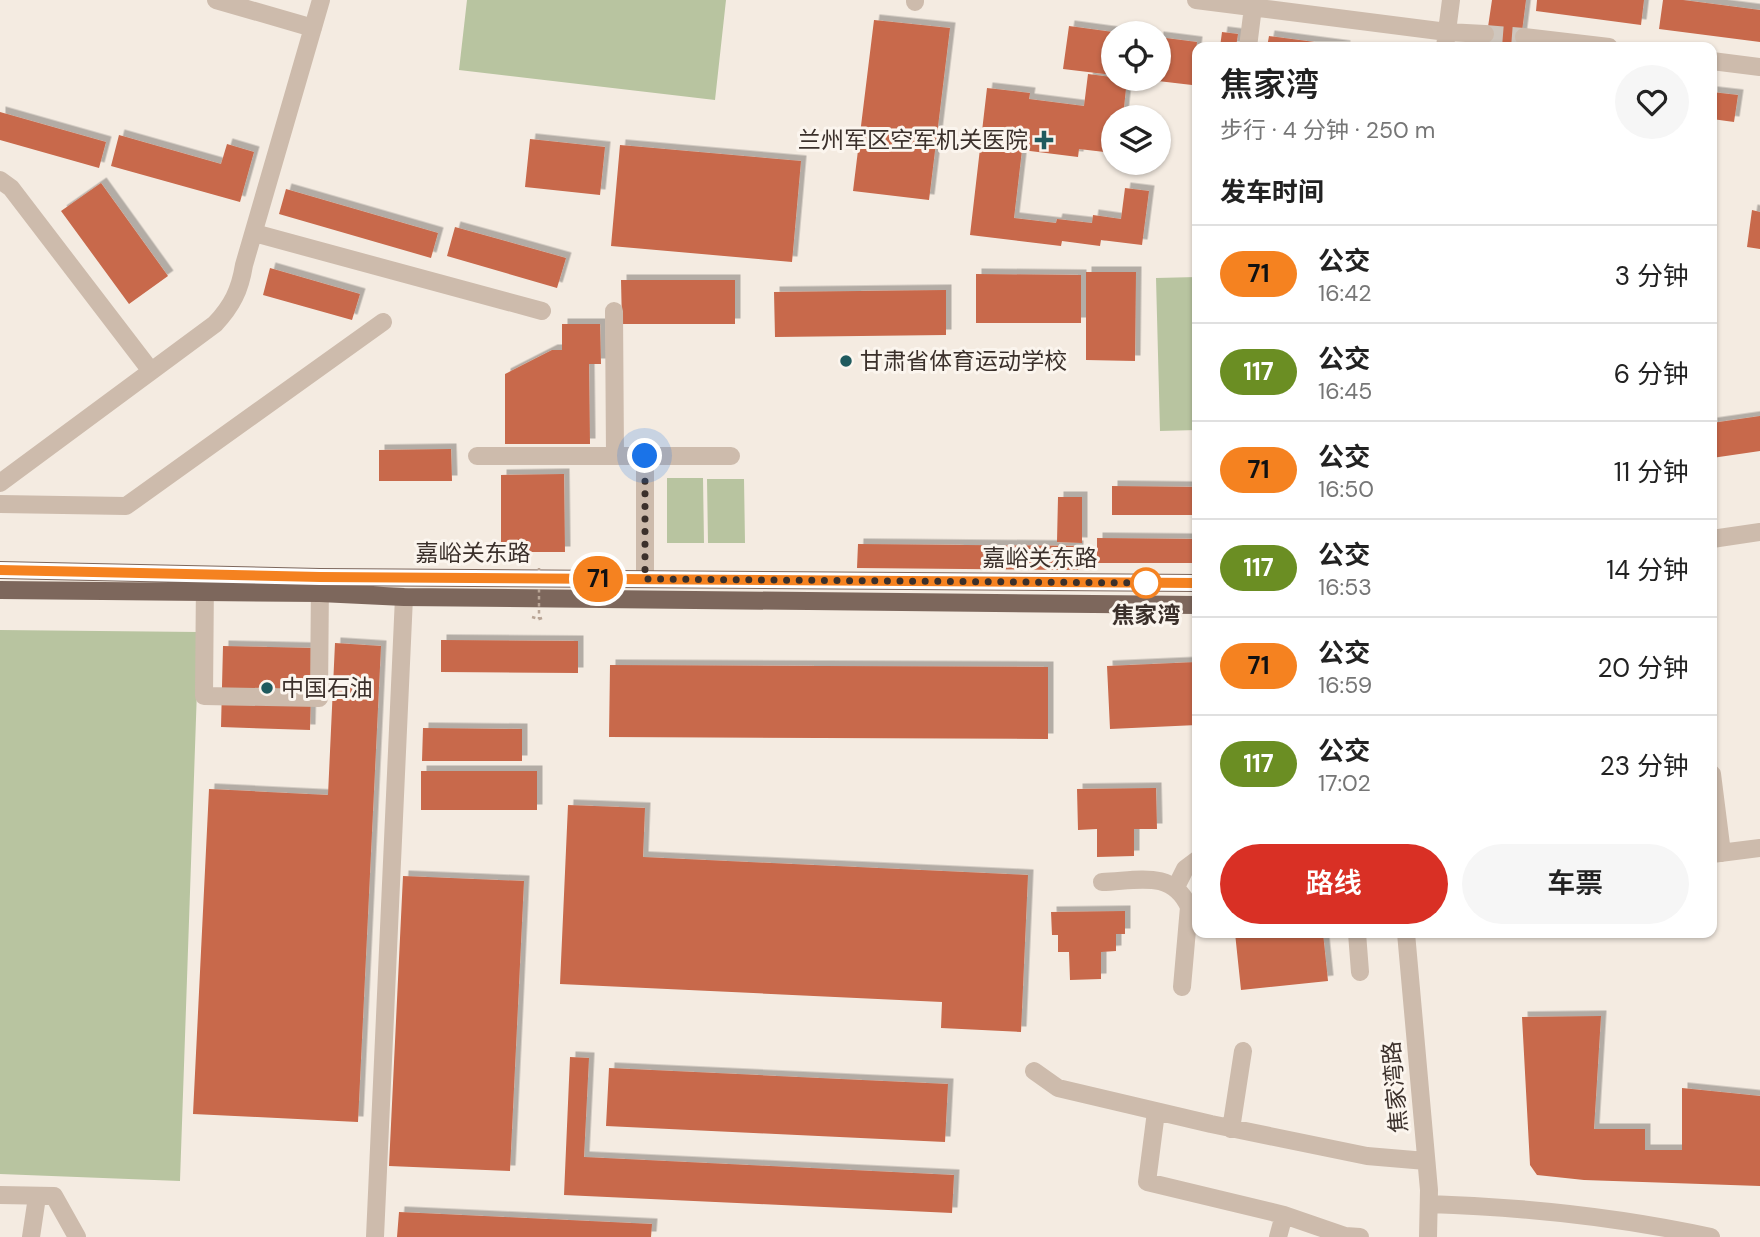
<!DOCTYPE html>
<html lang="zh">
<meta charset="utf-8">
<style>
:root{--surface:#fff;--page:#f6f6f6;--text:#222;--muted:#767676;--line:#e0e0e0;--accent:#d93025}
body{margin:0;font-family:"DM Sans","Noto Sans SC",sans-serif;background:var(--page);color:var(--text);height:100vh;display:flex;flex-direction:column;font-size:26px;white-space:nowrap}
*{box-sizing:border-box;margin:0}
p{font-size:23px;color:var(--muted)}
.icon{flex:none;width:38px;height:38px;fill:none;stroke:currentColor;stroke-width:2;stroke-linecap:round;stroke-linejoin:round}
.map{position:relative;flex:1;overflow:hidden}
.drawer{position:absolute;left:1192px;top:42px;width:525px;height:896px;display:flex;flex-direction:column;background:var(--surface);border-radius:14px;box-shadow:0 2px 5px #0004}
.drawer>*{flex:none}
.badge{padding:0 14px;border-radius:23px;font-size:24px;line-height:46px}
.buttons{position:absolute;left:1101px;top:21px;display:grid;gap:14px}
.buttons a{display:grid;place-items:center;width:70px;height:70px;border-radius:50%;background:var(--surface);box-shadow:0 2px 5px #0004;font-size:35px}
.you{position:absolute;width:35px;height:35px;margin:-18px;border:5px solid #fff;border-radius:50%;background:#1a73e8;box-shadow:0 0 0 10px #1a73e833}
.map>.badge{position:absolute;translate:-50% -50%;box-shadow:0 0 0 4px #fff}
h2{padding:0 28px;font-size:26px;line-height:63px}
.round{display:grid;place-items:center;flex:none;width:74px;height:74px;border-radius:37px;background:var(--page)}
.head{display:flex;align-items:center;justify-content:space-between;height:119px;padding:0 28px}
h1{font-size:33px;font-weight:600;line-height:52px}
.action{display:flex;gap:14px;margin-top:auto;padding:14px 28px}
.action a{flex:1;height:80px;border-radius:42px;background:var(--accent);color:#fff;font-size:28px;font-weight:600;line-height:80px;text-align:center}
.action a+a{background:var(--page);color:var(--text)}
ul{padding:0;list-style:none}
li{display:flex;align-items:center;gap:21px;height:98px;padding:0 28px;border-top:2px solid var(--line)}
li div{flex:1}
li b{display:block;font-size:26px}
li em{font-style:normal}
li .badge{min-width:77px;font-weight:700;text-align:center}
.map>svg:first-child{display:block}
.green{fill:#b8c4a0}
.building{fill:#c8694b;filter:url(#shadow)}
.lines{fill:none;stroke-linecap:round;stroke-linejoin:round}
.minor-tunnel{stroke:#cfc6bd;stroke-width:18;stroke-dasharray:18 9;stroke-linecap:butt}
.path{stroke:#b9a596;stroke-width:2.5;stroke-dasharray:3.5 3.5;stroke-linecap:butt}
.minor{stroke:#cdbbac;stroke-width:18}
.major{stroke:#7d675c;stroke-width:18}
.path-bridge{stroke:#b9a596;stroke-width:2.5;stroke-dasharray:3.5 3.5;stroke-linecap:butt}
.line-casing{stroke:#fff;stroke-width:16}
.line{stroke:#f58220;stroke-width:10}
.walk{stroke:#3b302b;stroke-width:7;stroke-dasharray:0 12.6}
.poi-dot{fill:#1f5a5e;stroke:#fbf5ee;stroke-width:2.5}
.stop-dot{fill:#fff;stroke:#f58220;stroke-width:3.5}
.labels{text-anchor:middle;stroke-width:6;stroke-linejoin:round;paint-order:stroke}
.poi-label{font-size:23px;fill:#3b302b;stroke:#fbf5ee;text-anchor:start}
.street-label{font-size:23px;fill:#3b302b;stroke:#fbf5ee}
.stop-label{font-size:23px;font-weight:bold;fill:#3b302b;stroke:#fbf5ee}
</style>
<div class="map">
<svg width="1760" height="1237" viewBox="0 0 1760 1237">
<defs>
<filter id="shadow"><feDropShadow dx="5.5" dy="-5.5" stdDeviation="0" flood-color="#0004"/></filter>
</defs>
<rect width="100%" height="100%" fill="#f4ebe1"/>
<path class="green" d="M467,0H726L715,100L459,70Z
M1197,277V430L1160,431L1156,278Z
M667,478H703L704,543H667Z
M707,479H744L745,543H708Z
M0,630L199,632L180,1181L0,1174Z"/>
<path class="building" d="M1492,0H1526L1520,47H1485Z
M1537,0H1644L1641,25L1536,11Z
M1663,0H1683L1760,10V42L1659,29Z
M874,20L950,28L929,200L853,191Z
M1069,26L1113,32V75L1063,69Z
M1222,32L1238,34L1236,47H1220Z
M1269,36L1345,46V47H1267Z
M1158,37L1197,42L1192,85L1158,81Z
M1088,74L1127,79L1123,117H1113V153L1079,149L1078,157L1022,150L1014,218L1056,223L1057,219L1092,223L1093,215L1121,219L1125,188L1149,191L1142,245L1101,240L1100,246L1062,241L1061,246L970,235L987,88L1030,93L1029,99L1084,106Z
M1712,92L1738,95L1734,122L1712,119Z
M0,112L106,142L99,168L0,140Z
M119,135L221,164L227,144L254,152L240,202L111,166Z
M530,139L605,147L600,195L525,187Z
M620,145L801,161L792,262L611,246Z
M101,183L168,276L129,304L61,211Z
M286,189L438,233L431,258L279,214Z
M1752,210L1760,212V249L1747,247Z
M455,227L566,258L557,288L447,256Z
M270,268L360,294L352,320L263,295Z
M1086,272H1136L1135,361L1086,360Z
M976,274L1081,275V323H976Z
M621,280H735V324H622Z
M946,290V335L775,337L774,292Z
M562,324H600L601,364H589L590,444H505V374L552,350H562Z
M1760,416V451L1712,458V423Z
M451,449L452,481H379V450Z
M564,474L565,552H501V475Z
M1112,486L1197,487V515H1112Z
M1058,497H1082V543L1057,542Z
M1097,538L1197,539V563H1097Z
M858,544L1078,546V570L857,568Z
M441,640L578,641V673L441,672Z
M335,643L381,646L358,1122L193,1114L209,789L328,795Z
M223,646L312,648L310,730L221,727Z
M1197,662V725L1110,729L1107,666Z
M610,665L1048,667V739L609,737Z
M423,728L522,729V761H422Z
M421,771H537V810H421Z
M1156,788L1157,829H1134V856L1097,857V829L1078,830L1077,789Z
M568,805L645,808L643,857L1028,875L1021,1032L941,1028L942,1002L560,984Z
M403,876L524,881L510,1171L389,1166Z
M1125,911V934H1116V951L1101,952V979L1070,980L1069,952H1058V935H1052L1051,912Z
M1235,933H1323L1328,981L1241,990Z
M1601,1016L1594,1129H1645V1150H1682V1088L1760,1096V1186L1584,1180L1537,1175L1530,1165L1522,1017Z
M570,1057L589,1058L584,1157L954,1175L952,1213L564,1195Z
M609,1068L948,1084L945,1142L606,1126Z
M399,1212L652,1224L651,1237H397Z"/>
<g class="lines">
<path class="minor-tunnel" d="M1485,34L1524,37"/>
<path class="path" d="M532,617L539,619L545,617"/>
<path class="minor" d="M216,0L313,28
M1196,0L1447,32L1485,34
M915,2V0
M1524,37L1609,47
M1248,47L1253,7
M1445,47L1451,0
M1712,61L1760,67
M0,180L11,188L151,371
M254,233L542,311
M614,311L615,456
M477,456H731
M645,456V579
M0,483L215,324C232,306 240,290 244,265L321,0
M0,504L126,506L383,322
M1712,539L1760,532
M205,579L204,696L319,698L320,581
M1712,774L1722,853
M1712,854L1760,848
M1102,882C1137,881 1172,869 1189,907L1182,987
M1176,887L1185,869L1197,860
M1357,933L1360,972
M1406,933L1429,1190L1428,1237
M1034,1071L1058,1088L1211,1124L1367,1156L1426,1161
M1156,1112L1147,1182L1284,1215L1345,1236L1360,1237
M1231,1129L1243,1051
M0,1195L54,1196L77,1237
M1429,1204C1523,1207 1619,1217 1711,1237
M31,1237L37,1197
M375,1237L404,597
M1278,1237L1284,1215"/>
<path class="major" d="M0,570L320,577L1197,583
M0,590L320,593L404,597L1197,605"/>
<path class="path-bridge" d="M539,568V619"/>
</g>
<g class="lines">
<g class="line-casing">
<path id="line" d="M0,570L320,577L1197,583"/>
</g>
<use href="#line" class="line"/>
<path class="walk" d="M645,456V579L1146,583"/>
</g>
<g class="poi-dot">
<path d="M1040.5 129.5h7v7h7v7h-7v7h-7v-7h-7v-7h7z"/>
<circle cx="846" cy="361" r="7"/>
<circle cx="267" cy="688" r="7"/>
</g>
<circle class="stop-dot" cx="1146" cy="583" r="14"/>
<g class="labels">
<g class="poi-label">
<text x="1028" y="148" text-anchor="end">兰州军区空军机关医院</text>
<text x="860" y="369">甘肃省体育运动学校</text>
<text x="281" y="696">中国石油</text>
</g>
<g class="street-label">
<text x="473" y="561">嘉峪关东路</text>
<text x="1040" y="566">嘉峪关东路</text>
<text transform="translate(1395 1087) rotate(-95)" y="8">焦家湾路</text>
</g>
<g class="stop-label">
<text x="1146" y="623">焦家湾</text>
</g>
</g>
</svg>
<div class="buttons">
<a><svg class="icon" aria-label="locate" viewBox="0 0 24 24"><circle cx="12" cy="12" r="6"/><path d="M12 2v4M12 18v4M2 12h4M18 12h4"/></svg></a>
<a><svg class="icon" aria-label="layers" viewBox="0 0 24 24"><path d="M12 4l9 5-9 5-9-5zM3 14l9 5 9-5"/></svg></a>
</div>
<div class="you" style="left:645px;top:456px"></div>
<b class="badge" style="left:598px;top:579px;background:#f58220;color:#111">71</b>
<section class="drawer">
<div class="head"><div><h1>焦家湾</h1><p>步行 · 4 分钟 · 250 m</p></div><a class="round"><svg class="icon" aria-label="heart" viewBox="0 0 24 24"><path d="M12 20l-8-8c-3-5 5-10 8-4 3-6 11-1 8 4z"/></svg></a></div>
<h2>发车时间</h2>
<ul>
<li><span class="badge" style="background:#f58220;color:#111">71</span><div><b>公交</b><p>16:42</p></div><em>3 分钟</em></li>
<li><span class="badge" style="background:#6b8e23;color:#fff">117</span><div><b>公交</b><p>16:45</p></div><em>6 分钟</em></li>
<li><span class="badge" style="background:#f58220;color:#111">71</span><div><b>公交</b><p>16:50</p></div><em>11 分钟</em></li>
<li><span class="badge" style="background:#6b8e23;color:#fff">117</span><div><b>公交</b><p>16:53</p></div><em>14 分钟</em></li>
<li><span class="badge" style="background:#f58220;color:#111">71</span><div><b>公交</b><p>16:59</p></div><em>20 分钟</em></li>
<li><span class="badge" style="background:#6b8e23;color:#fff">117</span><div><b>公交</b><p>17:02</p></div><em>23 分钟</em></li>
</ul>
<div class="action"><a>路线</a><a>车票</a></div>
</section>
</div>
